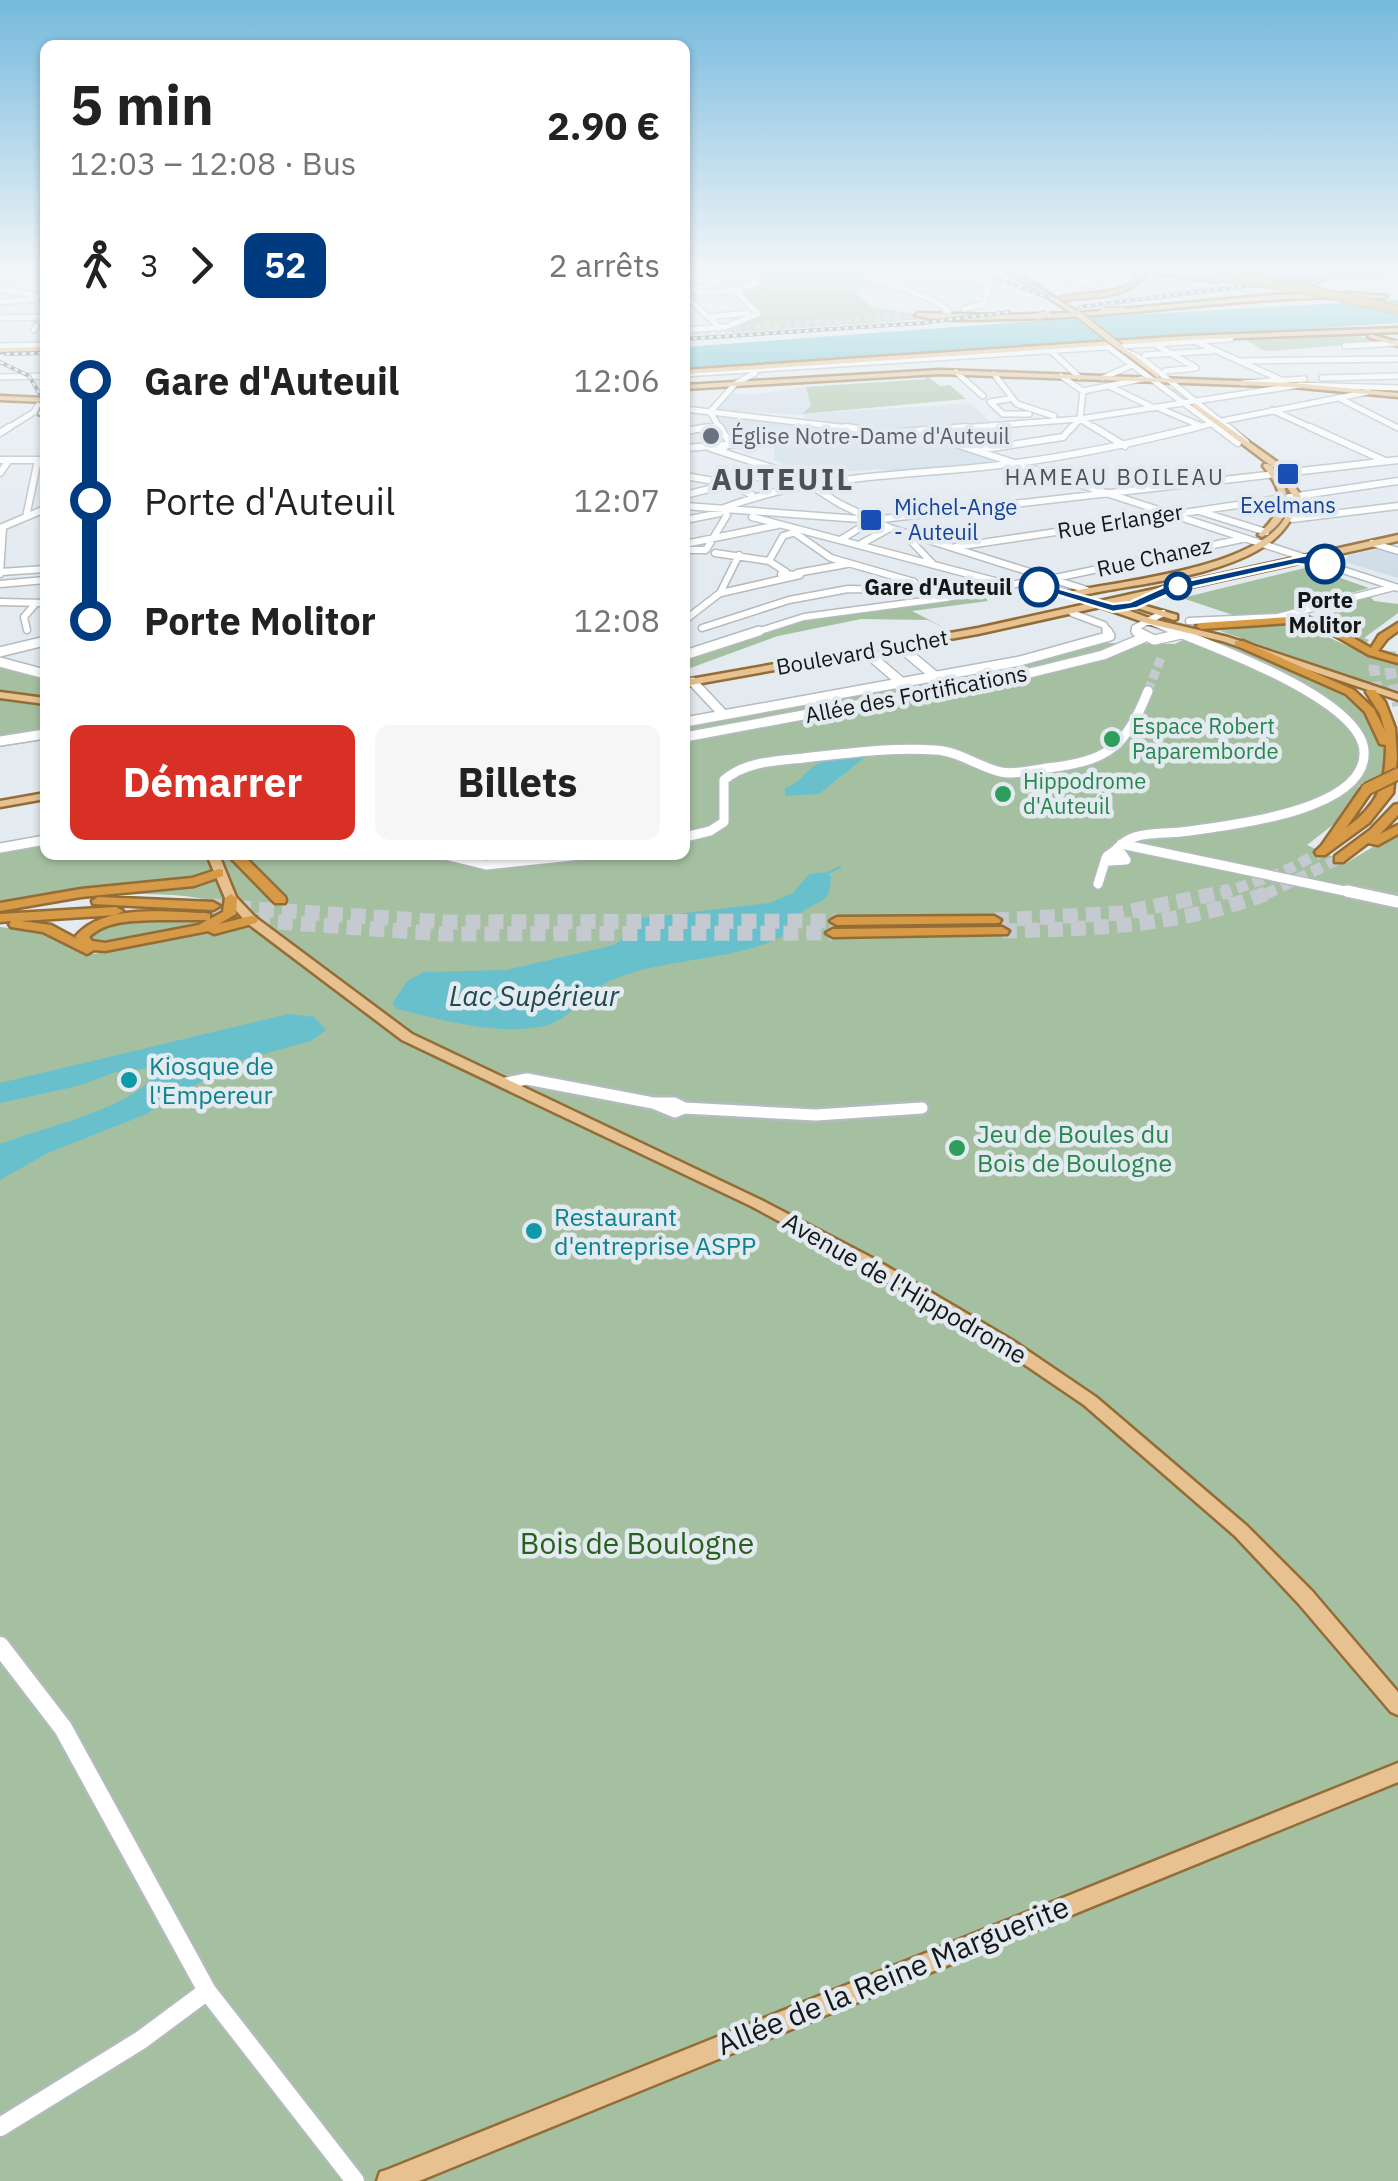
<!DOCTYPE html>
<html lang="fr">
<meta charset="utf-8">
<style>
:root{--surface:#fff;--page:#f6f6f6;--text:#222;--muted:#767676;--accent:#d93025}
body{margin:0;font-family:"IBM Plex Sans",sans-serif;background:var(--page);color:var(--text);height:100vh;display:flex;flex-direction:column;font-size:38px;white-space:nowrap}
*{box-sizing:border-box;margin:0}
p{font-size:32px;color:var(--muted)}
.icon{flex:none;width:55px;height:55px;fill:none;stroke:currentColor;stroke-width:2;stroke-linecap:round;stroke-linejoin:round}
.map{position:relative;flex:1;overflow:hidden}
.sheet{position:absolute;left:40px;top:40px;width:650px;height:820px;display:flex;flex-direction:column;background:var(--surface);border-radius:15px;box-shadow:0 2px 8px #0004}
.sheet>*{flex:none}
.badge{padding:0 20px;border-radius:15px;font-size:35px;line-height:65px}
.map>.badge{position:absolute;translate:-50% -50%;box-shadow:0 0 0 5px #fff}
.legs{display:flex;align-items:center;gap:15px;height:110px;padding:0 30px;font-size:32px}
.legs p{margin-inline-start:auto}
.overview{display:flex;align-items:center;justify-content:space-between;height:170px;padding:0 30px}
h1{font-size:55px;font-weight:700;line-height:75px}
.primary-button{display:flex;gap:20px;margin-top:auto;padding:20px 30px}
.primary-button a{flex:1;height:115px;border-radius:15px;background:var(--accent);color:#fff;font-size:40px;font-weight:700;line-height:115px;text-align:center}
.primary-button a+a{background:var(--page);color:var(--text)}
ul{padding:0 30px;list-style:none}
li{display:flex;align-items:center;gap:35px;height:120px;font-size:38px}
li i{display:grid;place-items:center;width:15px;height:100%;margin:0 12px;background:currentColor}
li i::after{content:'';width:25px;height:25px;margin:-12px;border:8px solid;border-radius:50%;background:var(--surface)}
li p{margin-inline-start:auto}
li:first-child i{background:linear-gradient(#0000 50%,currentColor 0)}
li:last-child i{background:linear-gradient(currentColor 50%,#0000 0)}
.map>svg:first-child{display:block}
.built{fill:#cfdde8}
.green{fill:#a5c0a0;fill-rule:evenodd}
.water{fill:#68c0cd}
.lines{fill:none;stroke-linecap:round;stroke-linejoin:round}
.stream{stroke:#68c0cd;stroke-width:2.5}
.minor-tunnel{stroke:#c4cad0;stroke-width:9;stroke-dasharray:9 4;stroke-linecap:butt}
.major-tunnel{stroke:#c4cad0;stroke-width:6;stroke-dasharray:6 4;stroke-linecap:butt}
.highway-tunnel-far1{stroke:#c4cad0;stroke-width:11;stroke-dasharray:11 6;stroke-linecap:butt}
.highway-tunnel{stroke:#c4cad0;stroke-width:15;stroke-dasharray:15 8;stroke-linecap:butt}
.minor-far4-casing{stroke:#b4bbc0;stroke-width:8}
.minor-far3-casing{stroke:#b4bbc0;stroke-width:9}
.minor-far2-casing{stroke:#b4bbc0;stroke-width:12}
.minor-far1-casing{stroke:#b4bbc0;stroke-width:16}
.minor-casing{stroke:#b4bbc0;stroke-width:22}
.major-casing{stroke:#936c36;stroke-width:5}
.highway-casing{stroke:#936c36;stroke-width:5}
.minor-far4{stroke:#fff;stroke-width:5}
.minor-far3{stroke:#fff;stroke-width:6}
.minor-far2{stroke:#fff;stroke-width:9}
.minor-far1{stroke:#fff;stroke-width:11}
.minor{stroke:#fff;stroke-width:18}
.major{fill:#e7c290;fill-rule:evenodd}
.highway{fill:#d79a46;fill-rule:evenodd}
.tram{stroke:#6c7174;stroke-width:2.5}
.rail-casing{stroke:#6c7174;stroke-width:4}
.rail{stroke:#e3eaf0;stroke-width:2.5;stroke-dasharray:4;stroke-linecap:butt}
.major-bridge-casing{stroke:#936c36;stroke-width:9;stroke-linecap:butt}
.highway-bridge-far1-casing{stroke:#936c36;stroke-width:10;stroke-linecap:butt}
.highway-bridge-casing{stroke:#936c36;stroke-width:15;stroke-linecap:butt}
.major-bridge{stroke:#e7c290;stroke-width:6}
.highway-bridge-far1{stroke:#d79a46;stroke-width:8}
.highway-bridge{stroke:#d79a46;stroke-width:11}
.line-1{fill:#003b80;stroke:#fff;stroke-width:2.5}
.worship-dot{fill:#6b7280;stroke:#e3eaf0;stroke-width:4}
.transit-dot{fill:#1a4fb4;stroke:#e3eaf0;stroke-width:4}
.stop-1-dot{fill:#fff;stroke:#003b80;stroke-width:5}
.leisure-dot{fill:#2e9e5b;stroke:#e3eaf0;stroke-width:4}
.culture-dot{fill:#0f9aa8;stroke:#e3eaf0;stroke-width:4}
.labels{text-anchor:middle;stroke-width:9;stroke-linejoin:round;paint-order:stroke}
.far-worship-label{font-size:22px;fill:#5b616d;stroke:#e3eaf0;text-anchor:start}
.far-neighbourhood-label{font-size:22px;letter-spacing:2.5px;fill:#4b5155;stroke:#e3eaf0}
.far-transit-label{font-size:22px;fill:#164399;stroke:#e3eaf0}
.far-street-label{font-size:22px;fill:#141718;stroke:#e3eaf0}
.far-stop-label{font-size:22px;font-weight:bold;fill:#141718;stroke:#e3eaf0;text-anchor:end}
.far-leisure-label{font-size:22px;fill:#27864d;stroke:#e3eaf0;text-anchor:start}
.culture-label{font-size:25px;fill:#0d838f;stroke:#e3eaf0;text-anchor:start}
.leisure-label{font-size:25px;fill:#27864d;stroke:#e3eaf0;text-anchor:start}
.street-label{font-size:25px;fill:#141718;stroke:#e3eaf0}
.water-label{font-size:28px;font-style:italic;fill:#214a50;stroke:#e3eaf0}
.far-district-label{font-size:30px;font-weight:bold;letter-spacing:2.5px;fill:#4b5155;stroke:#e3eaf0}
.near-park-label{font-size:30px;fill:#28611d;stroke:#e3eaf0}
.near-street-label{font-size:30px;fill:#141718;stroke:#e3eaf0}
</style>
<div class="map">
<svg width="1398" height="2181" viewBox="0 0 1398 2181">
<rect width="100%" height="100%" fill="#e3eaf0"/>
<path class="built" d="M879,268H950L981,284L984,295L980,303H971L964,298L912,292L896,280L870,274Z
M1146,275L1184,282L1235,287L1155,298L1079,301L1136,287Z
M806,387L811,406L804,414L970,403L992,423L888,430L803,420L806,415L716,410L731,393L749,395Z
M720,415L853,431L855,434L740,442L731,440L714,417Z
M889,436L930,440L1000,462L888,474L882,469L837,472L813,467H777L784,463L774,460L775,444Z
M1377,549L1398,553V578L1345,562L1349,555Z"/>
<path class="green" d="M811,268H853L866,279L893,286L852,289L872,307L941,318L732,333L726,328L762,314L739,291L760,284L752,276Z
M1354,335L1380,342L1272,351L1262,350L1247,340Z
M924,374L940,386L950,385L966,399L802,414L811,406L806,387L927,379Z
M1309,567L1369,588L1272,615L1236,616L1182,598Z
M982,594L988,601L912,611L949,630L928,620L861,619L778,636L685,670V659L798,622Z
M1370,596L1374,601L1398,604V613L1364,638L1369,640L1363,646L1328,619L1336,611L1334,607Z
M1286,623C1327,630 1356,657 1398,662V693L1220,631Z
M1197,633L1343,690L1368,714L1377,742L1386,743V774L1361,784L1358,787L1362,789L1343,817L1307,845L1346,863L1398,832V2181H0V927L46,932L80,952L93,954L190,936L191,928L103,945L89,941L88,931L124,921L198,922L216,903C187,887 39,896 0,901V850L45,842V855H227L271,888L263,872L241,855H685V724L1026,661L1100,643L1175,644ZM985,915L995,919L1002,936L840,938L832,934L838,919L848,916Z
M0,665L45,677V740L0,747Z"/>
<path class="water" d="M1398,300V323L685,371V347L1090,317Z
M869,754L819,794L785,796V788C799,783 802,776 811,768C828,755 849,755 869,754Z
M827,872L831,877C830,907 818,898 800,914C792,921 792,932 781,937C732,962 664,957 610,981C584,993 570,1022 540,1027C492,1035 443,1020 397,1009L392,1004L407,981L424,972L506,970L614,945L621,940L628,920L769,903L793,893L809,874Z
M288,1014L314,1017L326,1030L311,1041L235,1062L144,1115L48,1153L0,1180V1144C41,1128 131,1109 155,1074L151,1068L116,1072L78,1086L0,1103V1083Z"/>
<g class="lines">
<path class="stream" d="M828,873L840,867"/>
<path class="minor-tunnel" d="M1148,691L1162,655"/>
<path class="major-tunnel" d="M685,333L918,315
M1158,376L1194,405"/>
<path class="highway-tunnel-far1" d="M1376,648L1374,668L1379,702
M1391,651L1390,670L1398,706
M1221,894L1283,872L1321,852
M1266,894L1339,859"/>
<path class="highway-tunnel" d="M213,906L447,922L837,921
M209,917L443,934L833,933
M994,920L1121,913L1230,891
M1002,931C1092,929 1187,926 1272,891"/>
<g class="minor-far4-casing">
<path id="minor-far4" d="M759,268H803
M858,268C880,287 924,290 949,311H945
M955,268L984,282L988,291L984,304L964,309
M1041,268L1099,288
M0,273L45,270
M685,275C710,272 735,267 757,283L735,291L758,314L725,327L685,330
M0,289L45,297
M685,293L758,268
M698,293L739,290
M685,295L720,328
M0,302L36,299
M708,317L748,313
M0,318L45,317
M34,330L36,326
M1197,342L1279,379
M1153,343L1196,368L1165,371
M0,346L45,345
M1107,346L1220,430
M1345,346L1398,343
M1050,350L1079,377
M1124,350L1144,360L1231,430
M1145,355L1211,351
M1240,361L1398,359
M956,372L983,396
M685,374L1231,339
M994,374L1017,404L1054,416
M1061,376L1083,391
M0,377L45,376
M1103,378L1130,366
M1322,378L1398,376
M1242,383L1304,379
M1109,386L1154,408
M1009,399L990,402L1003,414H1029
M1341,399L1398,428
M1159,408L1201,426
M685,409L866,430
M1272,410L1316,430
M710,412L735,384L755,373
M710,412L721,430
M1080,419L1083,391L1142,379
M1080,419L1098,430
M1222,421L1368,392
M5,430L34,412L38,405
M693,430L717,426
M933,430L1080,419L1300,385L1398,388
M1070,430L1080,419
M1187,430L1210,424"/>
</g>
<g class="minor-far3-casing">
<path id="minor-far3" d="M720,427L729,442L723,449
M845,427L868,430
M1094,427L1125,446
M1217,427L1238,443
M1228,427L1246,442
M1310,427L1383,460
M685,431L709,427
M0,433L9,427
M922,433L1398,588
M685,448L967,427
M710,448L794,475L840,504L890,528L1087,590
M979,450L1063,437L1072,427
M0,460H41
M0,473L9,460
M685,476L731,484L752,495
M685,495L778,472
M685,506L873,520L1398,460
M1199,511L1266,532
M26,517L38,460
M752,517L1010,585
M1292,519L1398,506
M685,520L720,513
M0,528L45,509
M795,533L831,558L914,582
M912,535L910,540L934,565
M840,540L873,520
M1372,543L1398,551
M685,544L778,525
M859,545L890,528
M955,547L1398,481
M685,550H706L727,515L724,508C805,477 887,476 972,468C1048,461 1123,446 1197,427
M715,553L769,561L786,572
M769,561L783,536L799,531
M1,572L45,569
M797,573L847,564
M0,574L3,527
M1055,578L1242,539
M0,584L45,580
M1031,586L1072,594
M721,593L800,575L781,574L782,577
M0,602L45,603
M1072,613L1104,625L1109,634
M685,620L720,593L739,555
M1149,621L1181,634
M1189,621L1278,617L1394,587
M702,628L789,600L848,589L952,591
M27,630L24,617L36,603
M751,634L804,617L946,598L1046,578
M1137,634L1135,628L1163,613"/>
</g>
<g class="minor-far2-casing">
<path id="minor-far2" d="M1136,631L1154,640L1181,634
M899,646L935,676
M0,652L45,641
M866,652L901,682
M685,655L759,631
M0,662L45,674
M693,682L723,714
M685,722L1020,661L1110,636L1107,631
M685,737L1034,672L1103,655L1143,638
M0,741L45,734
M685,837L710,831L724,822V780C746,761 776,761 804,758C848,753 891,747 935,750C958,751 979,767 1001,772C1014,775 1033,770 1047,768C1108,761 1125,748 1148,691
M1121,844L1359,894
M0,848L45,840
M1112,853L1122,854L1126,860L1110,861L1107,856Z
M1110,854C1116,850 1122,843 1128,840C1142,832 1165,834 1181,832C1225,826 1368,812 1364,751C1361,700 1217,648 1175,631
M445,855L486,865L581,855
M1098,884L1106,858"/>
</g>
<g class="minor-far1-casing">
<path id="minor-far1" d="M1347,891L1398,902
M506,1083L527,1079L653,1103
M653,1103H674L684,1108L675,1112Z
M684,1108L816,1115L922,1108"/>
</g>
<g class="minor-casing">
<path id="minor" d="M0,1646L63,1728L207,1991L355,2181
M0,2127L141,2040L207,1991"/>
</g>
<g class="major-casing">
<path id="major" d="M1002,268H1009L1079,313L1272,295L1347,293L1387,296L1384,298C1259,293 1138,317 1014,319C985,319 942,323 915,315L918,313L1001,315L1072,313Z
M1342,268H1351L1298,291L1293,290Z
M1398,328V332L1187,340L685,374V370L1187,336Z
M1370,334L1398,342V346L1368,337Z
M1118,346H1122L1160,375L1158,378L1292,383L1398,393V397L1292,387L940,374L685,389V385L940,370L1158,378L1118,348Z
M45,347V351L0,352V348Z
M0,396L45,398V402L0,400Z
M1194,403L1280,464L1301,496C1294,515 1288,528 1272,541C1232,571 1163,581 1115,589C1100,591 1084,596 1069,596V592C1122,581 1256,568 1285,518C1289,512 1291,503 1293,496L1274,468L1192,406Z
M1264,464H1270C1293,492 1295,517 1262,537L1258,535C1284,510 1287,495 1263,466Z
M1398,535V541L1128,601L1177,615V619L1174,620L1119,602L1111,604L1152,619L1228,637L1398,694V700L1222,641L1146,623L1100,607L978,634L685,686V680L978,628Z
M0,692L45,698V704L0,698Z
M45,793V799L0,807V801Z
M207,855H219L236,897L255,917L412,1034L761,1200L876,1260L1015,1342L1096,1397L1247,1526L1312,1591L1398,1692V1715L1391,1712L1298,1603L1235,1536L1084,1405L1003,1350L866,1268L751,1206L402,1040L247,923L225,898Z
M1398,1763V1782L419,2181H377L380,2172L389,2169Z"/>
</g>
<g class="highway-casing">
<path id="highway" d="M1134,268H1140L1144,277C1126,299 1090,297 1063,300L1060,298C1084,290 1119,298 1138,277Z
M1156,268L1218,278L1221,280L1218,282L1158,274L1155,272Z
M1201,268H1217L1313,285L1310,287Z
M1305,616L1332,626L1371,648L1379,635L1398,623V631L1387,639L1378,651L1398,657V663L1369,655L1325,630L1304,622L1201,629L1196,626L1201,623Z
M1235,641H1243L1354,690L1374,709L1385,731L1380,714L1366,692L1367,690H1375L1385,702L1395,728L1397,758L1393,793L1369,823L1325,855H1317L1315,852L1322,845L1363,786L1367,785L1373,789L1346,828C1378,805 1386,784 1386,745L1380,744L1365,712L1346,694L1235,645Z
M1398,804V815L1380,834L1398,825V834L1378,845L1368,843L1343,862H1335V856L1370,830L1394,805Z
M228,855H242L246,858L285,897L286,900L285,903H275L269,897Z
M219,869L223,870V876L194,886L81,897L0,911V903L81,889L192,878Z
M231,894L237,898L236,914L219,924L251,916L256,917L258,920L256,923L214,934L208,931L105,951L94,950L87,954L43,932L11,927L9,924L11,921L0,922V914L116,907L123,911L116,915L21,921L51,925L77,939L75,937C103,903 166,912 205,913L210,914V919L223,912L225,898ZM157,920H207L199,925L105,943L92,941L89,937C106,920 134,921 157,920Z
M98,897L213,902L220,906L213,910L93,904L92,901Z
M994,916L1001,920L999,923L837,925L830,921L837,917Z
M1002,927L1009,931L1007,934L833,937L826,933L833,929Z"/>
</g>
<use href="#minor-far4" class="minor-far4"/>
<use href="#minor-far3" class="minor-far3"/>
<use href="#minor-far2" class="minor-far2"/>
<use href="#minor-far1" class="minor-far1"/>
<use href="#minor" class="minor"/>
<use href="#major" class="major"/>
<use href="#highway" class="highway"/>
<path class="tram" d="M1007,268L1055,297
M1219,268L1292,277L1398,270"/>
<g class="rail-casing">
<path id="rail" d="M995,278L1047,297
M1079,307L1295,280L1398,273
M685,339L922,323L1009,312
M6,354L45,353
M0,362L29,376L44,401L39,415"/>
</g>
<use href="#rail" class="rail"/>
<g class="major-bridge-casing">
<path id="major-bridge" d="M1104,311L1122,310
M1078,314L1120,347
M1039,316L1047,314"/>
</g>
<g class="highway-bridge-far1-casing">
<path id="highway-bridge-far1" d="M1164,268L1314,291L1398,310"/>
</g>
<g class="highway-bridge-casing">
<path id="highway-bridge" d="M1367,789L1398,774"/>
</g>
<use href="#major-bridge" class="major-bridge"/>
<use href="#highway-bridge-far1" class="highway-bridge-far1"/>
<use href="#highway-bridge" class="highway-bridge"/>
</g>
<linearGradient id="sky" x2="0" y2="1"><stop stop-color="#75b9dd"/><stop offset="0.47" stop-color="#f2f6f8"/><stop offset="1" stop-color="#f2f6f8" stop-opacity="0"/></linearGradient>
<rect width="1398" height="574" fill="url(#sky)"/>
<path class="line-1" d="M1307,555L1331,564L1325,567L1297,564L1176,591L1137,608L1113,612L1032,587L1039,583L1113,604L1130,602L1168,585Z"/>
<circle class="worship-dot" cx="711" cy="436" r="10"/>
<g class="transit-dot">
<rect x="1276" y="462" width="24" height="24" rx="5"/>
<rect x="859" y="508" width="24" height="24" rx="5"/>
</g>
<g class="stop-1-dot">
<circle cx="1325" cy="564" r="18"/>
<circle cx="1178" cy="586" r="12"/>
<circle cx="1039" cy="587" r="18"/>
</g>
<g class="leisure-dot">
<circle cx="1112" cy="739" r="10"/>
<circle cx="1003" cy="794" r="10"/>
<circle cx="957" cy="1148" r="10"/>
</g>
<g class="culture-dot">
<circle cx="129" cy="1080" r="10"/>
<circle cx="534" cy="1231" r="10"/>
</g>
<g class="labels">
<g class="far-worship-label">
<text x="731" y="444">Église Notre-Dame d'Auteuil</text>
</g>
<g class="far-neighbourhood-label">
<text x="1115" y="485">HAMEAU BOILEAU</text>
</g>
<g class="far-transit-label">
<text x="1288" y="513">Exelmans</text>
<text x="894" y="515" text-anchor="start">Michel-Ange<tspan x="894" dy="25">- Auteuil</tspan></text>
</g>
<g class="far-street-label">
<text transform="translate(1120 521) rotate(-9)" y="8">Rue Erlanger</text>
<text transform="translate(1154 557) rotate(-12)" y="8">Rue Chanez</text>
<text transform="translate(862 652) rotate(-10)" y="8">Boulevard Suchet</text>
<text transform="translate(916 694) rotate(-11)" y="8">Allée des Fortifications</text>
</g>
<g class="far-stop-label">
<text x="1012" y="595">Gare d'Auteuil</text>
<text x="1325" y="608" text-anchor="middle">Porte<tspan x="1325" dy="25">Molitor</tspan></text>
</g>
<g class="far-leisure-label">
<text x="1132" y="734">Espace Robert<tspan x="1132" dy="25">Paparemborde</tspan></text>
<text x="1023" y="789">Hippodrome<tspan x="1023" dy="25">d'Auteuil</tspan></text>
</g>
<g class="culture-label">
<text x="149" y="1075">Kiosque de<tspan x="149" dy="29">l'Empereur</tspan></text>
<text x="554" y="1226">Restaurant<tspan x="554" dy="29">d'entreprise ASPP</tspan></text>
</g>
<g class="leisure-label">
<text x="977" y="1143">Jeu de Boules du<tspan x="977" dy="29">Bois de Boulogne</tspan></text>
</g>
<g class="street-label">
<text transform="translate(905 1288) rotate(30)" y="9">Avenue de l'Hippodrome</text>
</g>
<g class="water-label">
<text x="534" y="1006">Lac Supérieur</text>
</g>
<g class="far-district-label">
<text x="783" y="490">AUTEUIL</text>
</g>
<g class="near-park-label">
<text x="637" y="1554">Bois de Boulogne</text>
</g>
<g class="near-street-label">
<text transform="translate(893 1976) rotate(-22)" y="10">Allée de la Reine Marguerite</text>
</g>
</g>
</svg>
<section class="sheet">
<div class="overview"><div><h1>5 min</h1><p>12:03 – 12:08 · Bus</p></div><b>2.90 €</b></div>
<div class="legs"><svg class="icon" aria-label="walk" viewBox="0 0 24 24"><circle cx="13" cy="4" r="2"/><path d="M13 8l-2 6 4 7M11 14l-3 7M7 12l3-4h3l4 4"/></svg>3<svg class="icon" aria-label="forward" viewBox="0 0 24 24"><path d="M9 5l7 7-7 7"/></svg><b class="badge" style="background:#003b80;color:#fff">52</b><p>2 arrêts</p></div>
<ul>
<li><i style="color:#003b80"></i><b>Gare d'Auteuil</b><p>12:06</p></li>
<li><i style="color:#003b80"></i><span>Porte d'Auteuil</span><p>12:07</p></li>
<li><i style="color:#003b80"></i><b>Porte Molitor</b><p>12:08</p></li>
</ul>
<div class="primary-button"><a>Démarrer</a><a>Billets</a></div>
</section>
</div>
